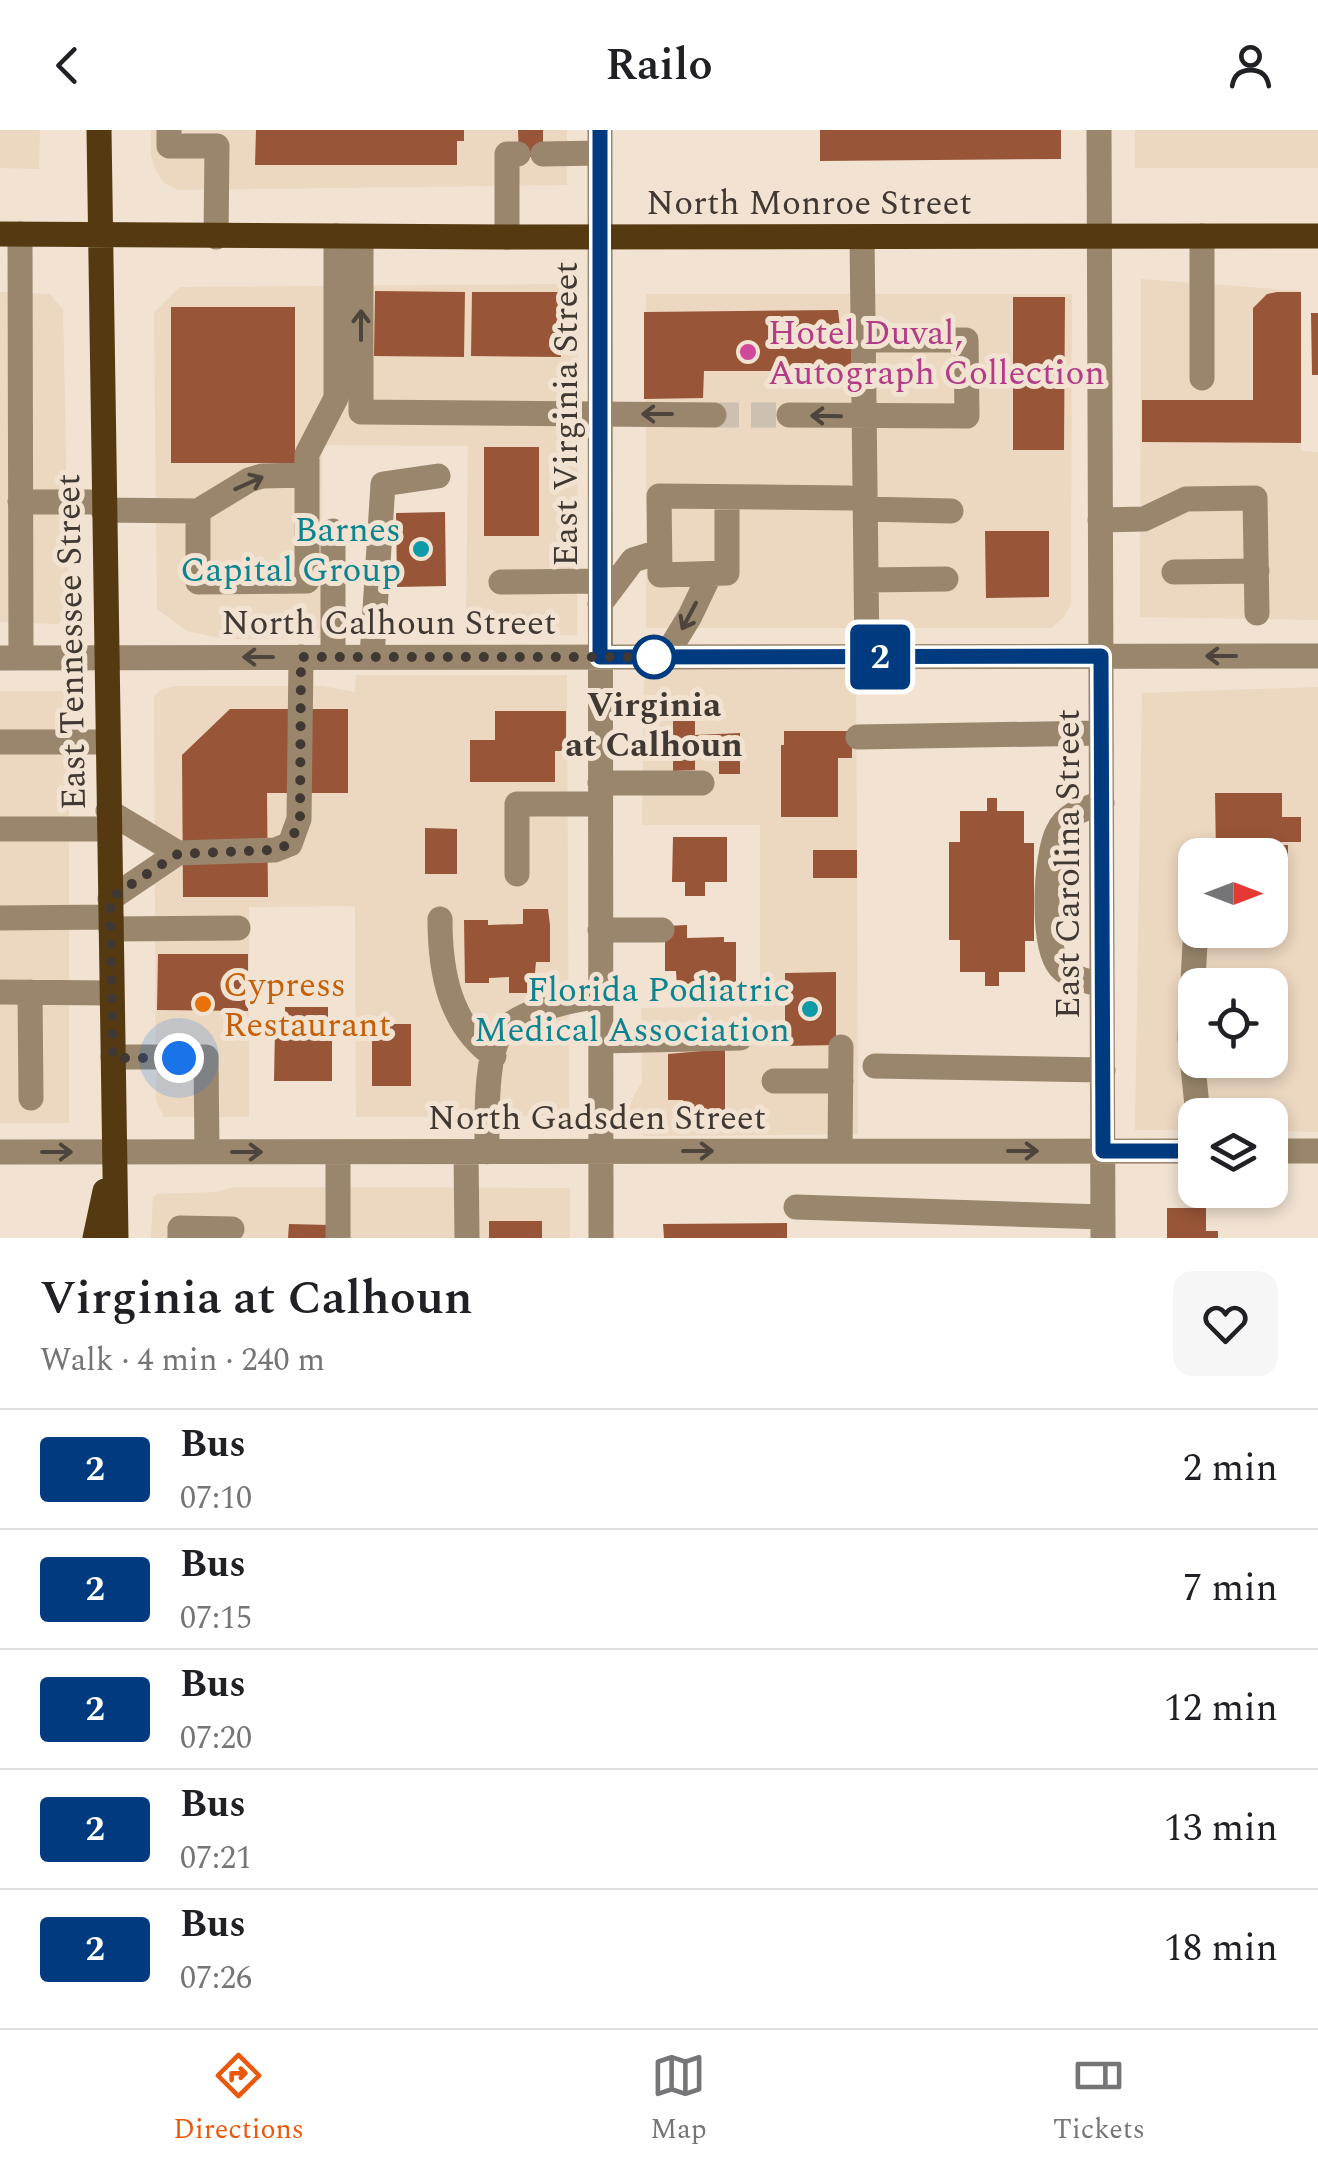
<!DOCTYPE html>
<meta charset="utf-8">
<style>
:root{--surface:#fff;--page:#f6f6f6;--text:#202124;--muted:#757577;--line:#e0e0e0;--accent:#ea580c}
body{margin:0;font-family:Spectral,serif;background:var(--page);color:var(--text);height:100vh;display:flex;flex-direction:column;font-size:38px;white-space:nowrap}
*{box-sizing:border-box;margin:0}
p{font-size:32px;color:var(--muted)}
.icon{flex:none;width:55px;height:55px;fill:none;stroke:currentColor;stroke-width:2;stroke-linecap:round;stroke-linejoin:round}
.map{position:relative;height:1108px;overflow:hidden}
.details{display:flex;flex-direction:column;background:var(--surface);flex:1}
.details>*{flex:none}
.badge{padding:0 20px;border-radius:8px;font-size:35px;line-height:65px}
.needle{width:65px;rotate:90deg}
.controls{position:absolute;left:1178px;top:708px;display:grid;gap:20px}
.controls a{display:grid;place-items:center;width:110px;height:110px;border-radius:20px;background:var(--surface);box-shadow:0 5px 15px #0003;font-size:50px}
.you{position:absolute;width:50px;height:50px;margin:-25px;border:8px solid #fff;border-radius:50%;background:#1a73e8;box-shadow:0 0 0 15px #1a73e833}
.map>.badge{position:absolute;translate:-50% -50%;box-shadow:0 0 0 5px #fff}
.round{display:grid;place-items:center;flex:none;width:105px;height:105px;border-radius:20px;background:var(--page)}
.overview{display:flex;align-items:center;justify-content:space-between;height:170px;padding:0 40px}
h1{font-size:48px;font-weight:600;line-height:75px}
ul{padding:0;list-style:none}
li{display:flex;align-items:center;gap:30px;height:120px;padding:0 40px;border-top:2px solid var(--line)}
li div{flex:1}
li b{display:block;font-size:38px}
li em{font-style:normal}
li .badge{min-width:110px;font-weight:700;text-align:center}
header{display:flex;justify-content:space-between;align-items:center;height:130px;padding:0 40px;background:var(--surface);font-size:45px;font-weight:600}
.dock{display:flex;justify-content:space-around;align-items:center;height:140px;border-top:2px solid var(--line);background:var(--surface);font-size:28px;color:var(--muted)}
.dock a{display:grid;justify-items:center;gap:5px}
.dock .current{color:var(--accent)}
.map>svg:first-child{display:block}
.built{fill:#ecd7c0;fill-rule:evenodd}
.building{fill:#985538}
.lines{fill:none;stroke-linecap:round;stroke-linejoin:round}
.minor-tunnel{stroke:#cec0b1;stroke-width:25;stroke-dasharray:25 12;stroke-linecap:butt}
.minor{stroke:#99866c;stroke-width:25}
.major{stroke:#553a11;stroke-width:25}
.oneway{stroke:#4d453c}
.line-casing{stroke:#fff;stroke-width:22}
.line{stroke:#003b80;stroke-width:15}
.walk{stroke:#403933;stroke-width:10;stroke-dasharray:0 18}
.hotel-dot{fill:#d1479c;stroke:#f1e2d1;stroke-width:4}
.culture-dot{fill:#0f9aa8;stroke:#f1e2d1;stroke-width:4}
.stop-dot{fill:#fff;stroke:#003b80;stroke-width:5}
.food-dot{fill:#e8710a;stroke:#f1e2d1;stroke-width:4}
.labels{text-anchor:middle;stroke-width:10;stroke-linejoin:round;paint-order:stroke}
.street-label{font-size:35px;fill:#403933;stroke:#f1e2d1}
.hotel-label{font-size:35px;fill:#b23c85;stroke:#f1e2d1;text-anchor:start}
.culture-label{font-size:35px;fill:#0d838f;stroke:#f1e2d1;text-anchor:end}
.stop-label{font-size:35px;font-weight:bold;fill:#403933;stroke:#f1e2d1}
.food-label{font-size:35px;fill:#c56008;stroke:#f1e2d1;text-anchor:start}
</style>
<header><svg class="icon" aria-label="back" viewBox="0 0 24 24"><path d="M15 5l-7 7 7 7"/></svg>Railo<svg class="icon" aria-label="person" viewBox="0 0 24 24"><circle cx="12" cy="8" r="4"/><path d="M4 21q1-7 8-7t8 7"/></svg></header>
<div class="map">
<svg width="1318" height="1108" viewBox="0 0 1318 1108">
<rect width="100%" height="100%" fill="#f1e2d1"/>
<path class="built" d="M0,0H40L39,39L0,38Z
M151,0H567V55L178,60L164,53L156,41L151,26Z
M1135,0H1318V38H1135Z
M1141,149L1301,161V321L1318,322V490L1140,487Z
M571,154L578,162L577,505H466L468,316L322,315L321,508L224,509L187,501L157,479L154,183L180,157Z
M0,162L50,164L63,180L69,476L59,494L0,492Z
M646,164H1072L1071,474L1064,487L1051,498H646Z
M654,537H856L858,1004L644,1006L629,988L631,972L642,951L641,878L760,876V695H642L644,550Z
M356,545H567L569,986L356,987L355,776L249,777V987H164L156,971L154,566L162,559L175,556H322L355,562Z
M1318,557V1002L1270,1001V985H1195V1000H1135L1142,563ZM1195,725H1270V800H1195ZM1195,855H1270V930H1195Z
M0,561H66L69,565V993H0Z
M234,1057L570,1058V1108H151L153,1067L158,1064L217,1062Z"/>
<path class="building" d="M256,0H464V11H457V35H255Z
M518,0H543V27H519Z
M820,0H1061V29L820,31Z
M375,161L465,162L464,227L374,226Z
M472,162H562L561,227L471,226Z
M1277,162H1301V313L1142,312V270H1253V178L1267,164Z
M1013,167H1065L1064,320H1013Z
M171,177H295V333H171Z
M838,180L842,214L852,213V249L840,250L834,241H704L703,268L644,269V182Z
M1311,183H1318V245H1312Z
M484,317H539V406H484Z
M445,382L446,456L397,457L396,383Z
M985,401H1049V467L986,468Z
M230,579H348V663H267L268,767H183L182,625Z
M495,581H566V621H555V652H470V610H495Z
M673,587H695V605L740,603V644H719V627H695V640L673,641Z
M784,601H852V628H838V687H781V615H784Z
M1215,663H1282V687H1301V712H1281V715H1288V774H1270V725H1216Z
M987,668H997V681H1024V713H1034V811H1025V842H999V856H985V842H960V810H949V712H960V681H987Z
M425,698L457,699V744H425Z
M673,707H727V752H705V766H685V752H672Z
M813,720H857V748H813Z
M523,779H548L550,795V832H536L533,863H509V847L489,848V853H465L464,790H488V795L523,794Z
M687,795V808L724,807V812H736V857L677,858L676,841H665V796Z
M158,824H248V881L157,880Z
M836,842V915L785,916V843Z
M285,877H328V900H332V951H274L275,898H285Z
M372,894H411V956H372Z
M725,919V984H683V970H668V924Z
M1167,1078H1206V1101H1218V1108H1167Z
M489,1091H542V1108H489Z
M787,1093V1108H664L663,1094Z
M289,1094L329,1095V1108H288Z"/>
<g class="lines">
<path class="minor-tunnel" d="M714,285H789"/>
<path class="minor" d="M169,0V16H217L216,107
M600,0L601,1108
M1099,0L1103,1108
M543,24L600,23
M20,104L21,528
M1202,106V248
M361,107V282L714,285
M507,107V24H518
M862,107L867,527
M789,285L967,286L966,210H863
M727,367V443L660,445L659,366L849,368
M20,372H103
M865,379L951,381
M103,380L198,381L249,350L262,346L307,345
M198,381V452L307,451V324L336,268V106
M1100,390L1144,389L1186,369L1255,368L1257,483
M1174,442L1257,441
M866,450L946,449
M501,452L600,451
M600,474L633,430L659,422
M333,527V401
M372,527L383,354L438,346
M665,527L690,486L710,444
M0,528L1318,526
M858,607L1101,603
M0,612H107
M600,653H702
M1102,673C1084,679 1067,683 1058,701C1045,725 1041,816 1060,837C1071,849 1088,851 1102,855
M108,681L178,723
M0,699H109
M517,744V674H600
M110,769L178,723L275,720L290,714L299,689L301,527
M0,788L110,787
M440,789C440,841 449,894 494,926
M111,799L238,798
M600,800H662
M1195,813L1190,908L1198,985
M0,862L111,863
M30,862L31,968
M600,911L740,908
M113,927H206L207,1022
M875,936L1103,940
M774,951H841
M840,1021L841,917
M1270,1021H1318
M0,1022L1195,1021
M338,1022V1108
M466,1022L467,1108
M487,1022C487,993 485,930 500,905C514,881 574,870 600,866
M796,1077L1103,1087
M180,1108V1098L232,1099"/>
<path class="major" d="M99,0L116,1108
M0,104L507,107L1318,106
M95,1108L105,1061"/>
</g>
<defs><path id="oneway-shaft" d="M-6 0H5M1.5-3L5.5 0L1.5 3" fill="none" stroke-width="1.6" stroke-linecap="round" stroke-linejoin="round" transform="scale(2.5)"/></defs>
<g class="oneway">
<use href="#oneway-shaft" transform="translate(361 195) rotate(-90)"/>
<use href="#oneway-shaft" transform="translate(657 284) rotate(-180)"/>
<use href="#oneway-shaft" transform="translate(826 286) rotate(-179)"/>
<use href="#oneway-shaft" transform="translate(249 353) rotate(-24)"/>
<use href="#oneway-shaft" transform="translate(689 486) rotate(118)"/>
<use href="#oneway-shaft" transform="translate(1221 526) rotate(180)"/>
<use href="#oneway-shaft" transform="translate(258 527) rotate(180)"/>
<use href="#oneway-shaft" transform="translate(698 1021)"/>
<use href="#oneway-shaft" transform="translate(1023 1021)"/>
<use href="#oneway-shaft" transform="translate(57 1022)"/>
<use href="#oneway-shaft" transform="translate(247 1022)"/>
</g>
<g class="lines">
<g class="line-casing">
<path id="line" d="M600,0V527L1101,526L1103,1021H1195"/>
</g>
<use href="#line" class="line"/>
<path class="walk" d="M179,928H113L110,768L178,724L275,720L290,714L300,689L301,527H665H654"/>
</g>
<circle class="hotel-dot" cx="748" cy="222" r="10"/>
<g class="culture-dot">
<circle cx="421" cy="419" r="10"/>
<circle cx="810" cy="879" r="10"/>
</g>
<circle class="stop-dot" cx="654" cy="527" r="20"/>
<circle class="food-dot" cx="203" cy="874" r="10"/>
<g class="labels">
<g class="street-label">
<text x="809" y="84">North Monroe Street</text>
<text transform="translate(565 284) rotate(-90)" y="12">East Virginia Street</text>
<text x="389" y="504">North Calhoun Street</text>
<text transform="translate(70 512) rotate(-91)" y="12">East Tennessee Street</text>
<text transform="translate(1067 734) rotate(-90)" y="12">East Carolina Street</text>
<text x="597" y="999">North Gadsden Street</text>
</g>
<g class="hotel-label">
<text x="768" y="214">Hotel Duval,<tspan x="768" dy="40">Autograph Collection</tspan></text>
</g>
<g class="culture-label">
<text x="401" y="411">Barnes<tspan x="401" dy="40">Capital Group</tspan></text>
<text x="790" y="871">Florida Podiatric<tspan x="790" dy="40">Medical Association</tspan></text>
</g>
<g class="stop-label">
<text x="654" y="586">Virginia<tspan x="654" dy="40">at Calhoun</tspan></text>
</g>
<g class="food-label">
<text x="223" y="866">Cypress<tspan x="223" dy="40">Restaurant</tspan></text>
</g>
</g>
</svg>
<div class="controls">
<a><svg class="needle" viewBox="-14 -14 28 28"><path d="M0-13l5 13h-10z" fill="#e53935"/><path d="M0 13l5-13h-10z" fill="#757577"/></svg></a>
<a><svg class="icon" aria-label="locate" viewBox="0 0 24 24"><circle cx="12" cy="12" r="6"/><path d="M12 2v4M12 18v4M2 12h4M18 12h4"/></svg></a>
<a><svg class="icon" aria-label="layers" viewBox="0 0 24 24"><path d="M12 4l9 5-9 5-9-5zM3 14l9 5 9-5"/></svg></a>
</div>
<div class="you" style="left:179px;top:928px"></div>
<b class="badge" style="left:880px;top:527px;background:#003b80;color:#fff">2</b>
</div>
<section class="details">
<div class="overview"><div><h1>Virginia at Calhoun</h1><p>Walk · 4 min · 240 m</p></div><a class="round"><svg class="icon" aria-label="heart" viewBox="0 0 24 24"><path d="M12 20l-8-8c-3-5 5-10 8-4 3-6 11-1 8 4z"/></svg></a></div>
<ul>
<li><span class="badge" style="background:#003b80;color:#fff">2</span><div><b>Bus</b><p>07:10</p></div><em>2 min</em></li>
<li><span class="badge" style="background:#003b80;color:#fff">2</span><div><b>Bus</b><p>07:15</p></div><em>7 min</em></li>
<li><span class="badge" style="background:#003b80;color:#fff">2</span><div><b>Bus</b><p>07:20</p></div><em>12 min</em></li>
<li><span class="badge" style="background:#003b80;color:#fff">2</span><div><b>Bus</b><p>07:21</p></div><em>13 min</em></li>
<li><span class="badge" style="background:#003b80;color:#fff">2</span><div><b>Bus</b><p>07:26</p></div><em>18 min</em></li>
</ul>
</section>
<nav class="dock">
<a class="current"><svg class="icon" aria-label="directions" viewBox="0 0 24 24"><path d="M12 3l9 9-9 9-9-9zM9 14v-3h6M13 9l2 2-2 2"/></svg>Directions</a>
<a><svg class="icon" aria-label="map" viewBox="0 0 24 24"><path d="M3 6l6-2 6 2 6-2v14l-6 2-6-2-6 2zM9 4v14M15 6v14"/></svg>Map</a>
<a><svg class="icon" aria-label="tickets" viewBox="0 0 24 24"><path d="M3 7h18v10H3zM15 7v10"/></svg>Tickets</a>
</nav>
